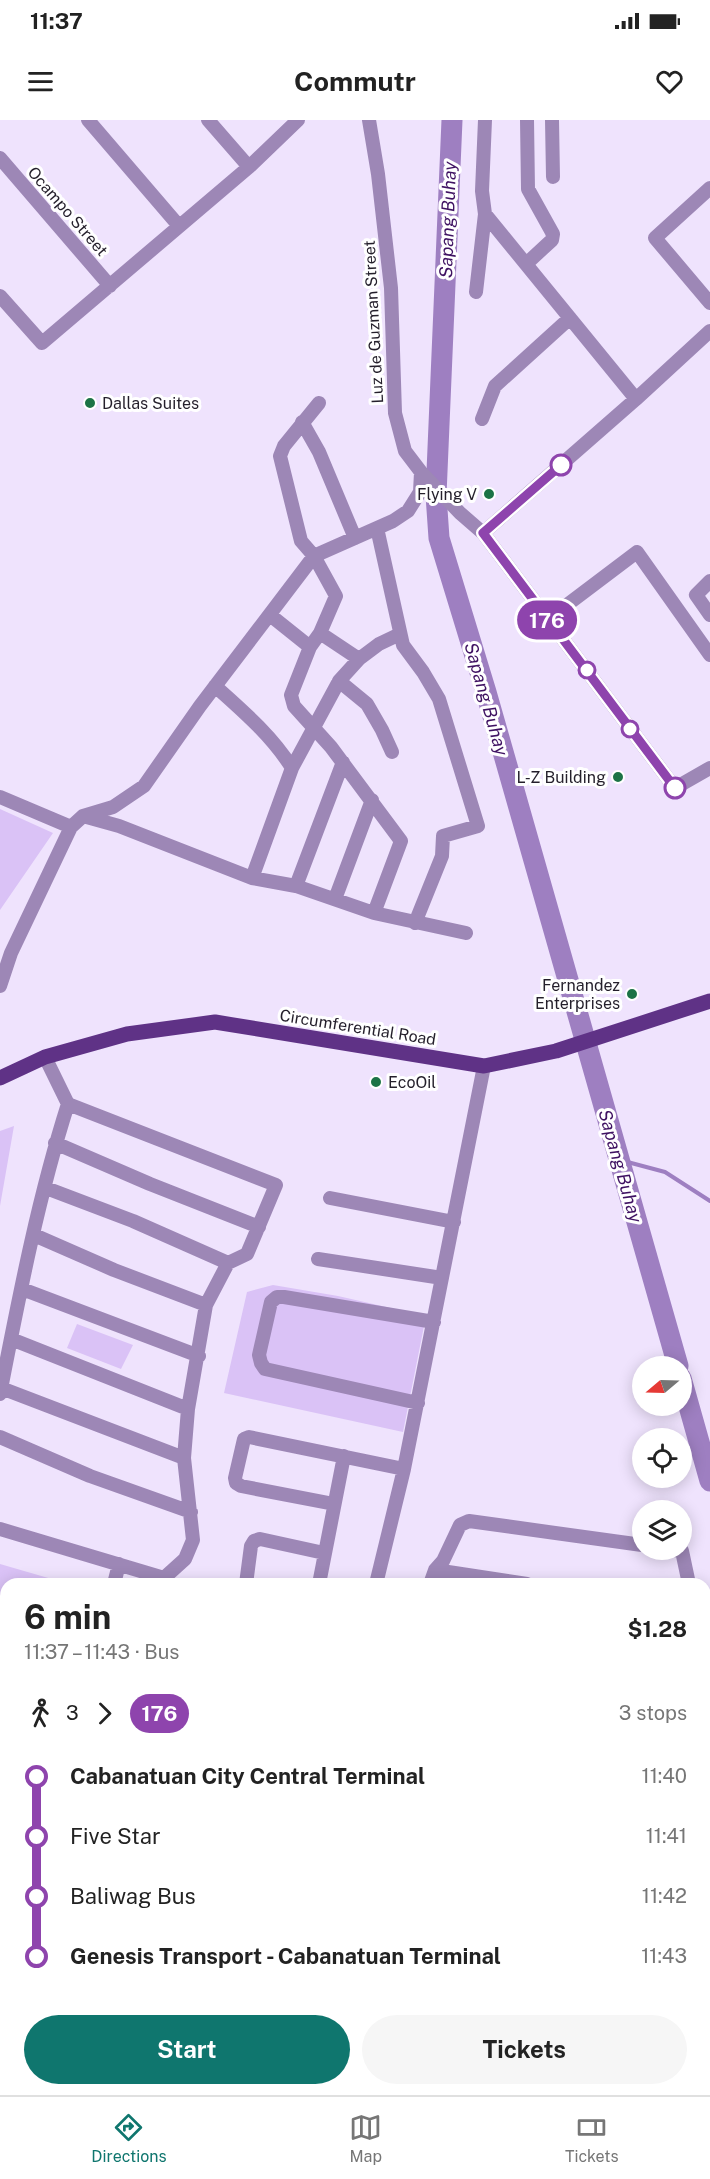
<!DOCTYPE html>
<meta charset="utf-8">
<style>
:root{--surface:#fff;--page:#f6f6f6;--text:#222;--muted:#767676;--line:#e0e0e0;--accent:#0f766e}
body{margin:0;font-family:"Public Sans",sans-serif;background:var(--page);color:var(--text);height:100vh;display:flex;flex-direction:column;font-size:22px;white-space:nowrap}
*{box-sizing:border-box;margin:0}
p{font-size:20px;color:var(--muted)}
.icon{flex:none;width:33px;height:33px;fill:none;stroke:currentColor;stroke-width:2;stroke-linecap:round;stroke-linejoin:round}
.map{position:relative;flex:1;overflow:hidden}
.panel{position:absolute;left:0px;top:1458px;width:711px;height:518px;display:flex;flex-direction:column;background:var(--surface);border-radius:18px 18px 0 0;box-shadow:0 3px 15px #0003}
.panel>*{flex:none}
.badge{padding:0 12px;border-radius:20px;font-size:21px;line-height:39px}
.needle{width:39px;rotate:251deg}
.fabs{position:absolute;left:632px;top:1236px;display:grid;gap:12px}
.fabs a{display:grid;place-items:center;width:60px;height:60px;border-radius:50%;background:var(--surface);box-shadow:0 3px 15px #0003;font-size:30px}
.map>.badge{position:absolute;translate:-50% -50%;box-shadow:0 0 0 3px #fff}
.legs{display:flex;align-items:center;gap:9px;height:66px;padding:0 24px;font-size:20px}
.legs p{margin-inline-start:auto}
.headline{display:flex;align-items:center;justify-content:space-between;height:102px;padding:0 24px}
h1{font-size:33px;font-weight:700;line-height:45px}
.cta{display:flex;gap:12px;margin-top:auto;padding:12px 24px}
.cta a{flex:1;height:69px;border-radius:36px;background:var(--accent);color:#fff;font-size:24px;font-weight:700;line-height:69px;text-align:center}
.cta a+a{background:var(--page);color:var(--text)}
ul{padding:0 24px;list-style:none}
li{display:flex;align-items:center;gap:21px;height:60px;font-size:22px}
li i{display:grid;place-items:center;width:9px;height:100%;margin:0 8px;background:currentColor}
li i::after{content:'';width:15px;height:15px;margin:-8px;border:4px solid;border-radius:50%;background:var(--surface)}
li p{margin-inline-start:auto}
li:first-child i{background:linear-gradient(#0000 50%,currentColor 0)}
li:last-child i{background:linear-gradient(currentColor 50%,#0000 0)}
.status{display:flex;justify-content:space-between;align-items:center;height:42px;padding:0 30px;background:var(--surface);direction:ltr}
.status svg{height:16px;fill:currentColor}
header{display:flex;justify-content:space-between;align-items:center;height:78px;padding:0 24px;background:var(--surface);font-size:27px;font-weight:700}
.menu{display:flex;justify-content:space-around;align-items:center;height:84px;border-top:2px solid var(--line);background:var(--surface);font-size:16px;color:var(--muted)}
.menu a{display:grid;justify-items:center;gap:3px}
.menu .active{color:var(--accent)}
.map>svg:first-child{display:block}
.green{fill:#dac2f6}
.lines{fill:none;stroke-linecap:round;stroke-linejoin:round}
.stream{stroke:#9e7fc1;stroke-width:4}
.river{stroke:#9e7fc1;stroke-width:21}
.minor{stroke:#9d87b6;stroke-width:14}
.major{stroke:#5f3286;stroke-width:15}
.line-1-casing{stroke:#fff;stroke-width:14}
.line-1{stroke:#8e44ad;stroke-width:9}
.poi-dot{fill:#1c7346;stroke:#fff;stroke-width:2}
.stop-1-dot{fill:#fff;stroke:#8e44ad;stroke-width:3}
.labels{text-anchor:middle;stroke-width:6;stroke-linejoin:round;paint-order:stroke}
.street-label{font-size:16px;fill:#241f2b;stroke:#fff}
.poi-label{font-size:16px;fill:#241f2b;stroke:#fff;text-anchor:end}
.water-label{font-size:18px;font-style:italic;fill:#3f1262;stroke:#fff}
</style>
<div class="status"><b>11:37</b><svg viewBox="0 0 49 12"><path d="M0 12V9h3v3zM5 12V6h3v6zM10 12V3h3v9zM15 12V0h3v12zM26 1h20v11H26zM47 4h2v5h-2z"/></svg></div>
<header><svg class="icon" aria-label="menu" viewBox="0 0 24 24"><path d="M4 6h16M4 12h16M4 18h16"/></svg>Commutr<svg class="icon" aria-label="heart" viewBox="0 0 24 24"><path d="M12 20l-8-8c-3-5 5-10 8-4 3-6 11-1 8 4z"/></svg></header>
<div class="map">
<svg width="710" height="1975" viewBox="0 0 710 1975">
<rect width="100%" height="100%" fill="#efe3fd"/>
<path class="green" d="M0,689L53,713L0,790Z
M14,1006L0,1086V1011Z
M273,1165L338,1176L426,1196L403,1312L224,1273L247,1172Z
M77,1204L133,1225L121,1249L67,1228Z
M0,1444L69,1464H6V1644L0,1643Z
M705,1543L710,1549V1812L705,1810Z"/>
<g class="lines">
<path class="stream" d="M620,1040L665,1052L710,1081
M705,1881L710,1882
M425,1975L449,1970"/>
<path class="river" d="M452,0L436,375L439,418L486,572L678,1246
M681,1258L710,1361"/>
<path class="minor" d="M88,0L179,106
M208,0L249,47
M369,0L378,54L391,168L395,293L405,331L421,352L460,393L483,413L675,668L710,648
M485,0L482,71L485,94L636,279
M552,0L553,57
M0,38L110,166
M710,68L655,118L710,183
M526,144L552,120L553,114L528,69L527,0
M476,172L485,94
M0,176L42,223L249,47L298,0
M319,283L284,326L280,336L301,421L314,436L336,476L320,513L310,527L291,575L294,586L331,627L401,721L374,793
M482,299L495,266L570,198
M302,302L319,332L355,418
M377,408L403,525L423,552L439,579L478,706L443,716L442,736L415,803
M483,413L636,279L710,211
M710,461L696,475L710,495
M270,495L310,527
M547,500L637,432L710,535
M320,513L359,539
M339,561L367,584L382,610L392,632
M215,566C243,591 272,616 292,648
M0,677L71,707
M83,696L119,706L252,758L296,766L374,793L466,813
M252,758L292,648L339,561L359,539L379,524L400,514
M296,766L343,642
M335,779L372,680
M0,866L11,833L71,707L83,696L113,687L144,666L200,586L314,436L393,401L408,391L420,372L421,352
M45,937L68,984L276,1065L247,1134L228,1143L206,1185L188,1289L184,1338L193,1420L185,1439L164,1458L163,1464
M55,1023L150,1064L259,1107
M46,1068L133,1101L228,1143
M330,1078L454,1102
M34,1115L114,1150L206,1185
M318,1139L442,1158
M22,1169L199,1236
M11,1219L188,1289
M1,1268L184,1338
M0,1274C19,1177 38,1078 68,984
M418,1283L265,1249L261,1243L259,1235L271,1182L277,1177H284L434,1202
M0,1317L90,1356L191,1392
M334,1384L241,1366L236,1363L235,1358L244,1319L249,1317L404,1349
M0,1409L164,1458
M674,1430L682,1431L689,1464
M435,1450L527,1464
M114,1464L119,1444
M246,1464L251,1426L254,1421L260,1419L324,1433
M319,1464L344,1336
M376,1464L404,1349L484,946
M430,1464L435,1450L443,1441L460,1405L469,1401L642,1425
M705,1532L710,1543
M705,1614H710
M0,1692L6,1693
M0,1716L6,1721
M0,1766L6,1768
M0,1841L6,1843
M705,1851L710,1852
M705,1917L710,1918
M0,1921L6,1923
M626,1970L647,1975
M133,1975V1970"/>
<path class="major" d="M0,958L45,937L127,914L215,902L484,946L556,931L710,881"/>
</g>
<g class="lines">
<g class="line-1-casing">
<path id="line-1" d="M561,345L483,413L675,668"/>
</g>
<use href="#line-1" class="line-1"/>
</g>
<g class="poi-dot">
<circle cx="90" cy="283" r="6"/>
<circle cx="489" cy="374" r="6"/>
<circle cx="618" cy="657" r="6"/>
<circle cx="632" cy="874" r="6"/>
<circle cx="376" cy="962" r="6"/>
</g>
<g class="stop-1-dot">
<circle cx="561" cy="345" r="10"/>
<circle cx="587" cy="550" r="8"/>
<circle cx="630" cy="609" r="8"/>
<circle cx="675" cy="668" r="10"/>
</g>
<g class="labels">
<g class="street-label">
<text transform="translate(68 91) rotate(49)" y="6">Ocampo Street</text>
<text transform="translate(373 202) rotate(-93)" y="6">Luz de Guzman Street</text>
<text transform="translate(358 907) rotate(9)" y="6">Circumferential Road</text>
</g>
<g class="poi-label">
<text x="102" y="289" text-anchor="start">Dallas Suites</text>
<text x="477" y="380">Flying V</text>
<text x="606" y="663">L-Z Building</text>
<text x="620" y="871">Fernandez<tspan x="620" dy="18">Enterprises</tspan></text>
<text x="388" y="968" text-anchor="start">EcoOil</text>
</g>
<g class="water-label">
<text transform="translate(448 100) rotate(-88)" y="6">Sapang Buhay</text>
<text transform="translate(486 579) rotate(74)" y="6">Sapang Buhay</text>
<text transform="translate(620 1046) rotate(74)" y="6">Sapang Buhay</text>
</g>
</g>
</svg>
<div class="fabs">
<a><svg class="needle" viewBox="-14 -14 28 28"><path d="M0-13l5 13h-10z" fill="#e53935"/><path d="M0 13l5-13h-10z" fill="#767676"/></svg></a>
<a><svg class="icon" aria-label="locate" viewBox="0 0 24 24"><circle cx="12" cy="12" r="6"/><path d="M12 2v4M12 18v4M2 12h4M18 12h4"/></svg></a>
<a><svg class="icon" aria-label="layers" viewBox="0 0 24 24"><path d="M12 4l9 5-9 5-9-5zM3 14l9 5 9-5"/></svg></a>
</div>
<b class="badge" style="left:547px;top:500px;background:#8e44ad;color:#fff">176</b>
<section class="panel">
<div class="headline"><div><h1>6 min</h1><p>11:37 – 11:43 · Bus</p></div><b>$1.28</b></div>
<div class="legs"><svg class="icon" aria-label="walk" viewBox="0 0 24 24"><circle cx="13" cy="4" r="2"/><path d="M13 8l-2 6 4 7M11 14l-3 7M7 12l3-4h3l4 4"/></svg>3<svg class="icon" aria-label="forward" viewBox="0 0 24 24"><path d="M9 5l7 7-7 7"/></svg><b class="badge" style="background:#8e44ad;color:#fff">176</b><p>3 stops</p></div>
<ul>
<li><i style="color:#8e44ad"></i><b>Cabanatuan City Central Terminal</b><p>11:40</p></li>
<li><i style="color:#8e44ad"></i><span>Five Star</span><p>11:41</p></li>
<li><i style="color:#8e44ad"></i><span>Baliwag Bus</span><p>11:42</p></li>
<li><i style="color:#8e44ad"></i><b>Genesis Transport - Cabanatuan Terminal</b><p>11:43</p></li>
</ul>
<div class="cta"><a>Start</a><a>Tickets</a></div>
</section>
</div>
<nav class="menu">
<a class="active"><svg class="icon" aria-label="directions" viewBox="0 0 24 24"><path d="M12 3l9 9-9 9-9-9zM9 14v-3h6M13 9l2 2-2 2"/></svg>Directions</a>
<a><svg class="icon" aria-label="map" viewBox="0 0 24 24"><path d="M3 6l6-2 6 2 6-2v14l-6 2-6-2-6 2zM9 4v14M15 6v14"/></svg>Map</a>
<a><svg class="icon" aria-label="tickets" viewBox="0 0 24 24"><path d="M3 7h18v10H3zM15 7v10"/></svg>Tickets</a>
</nav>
